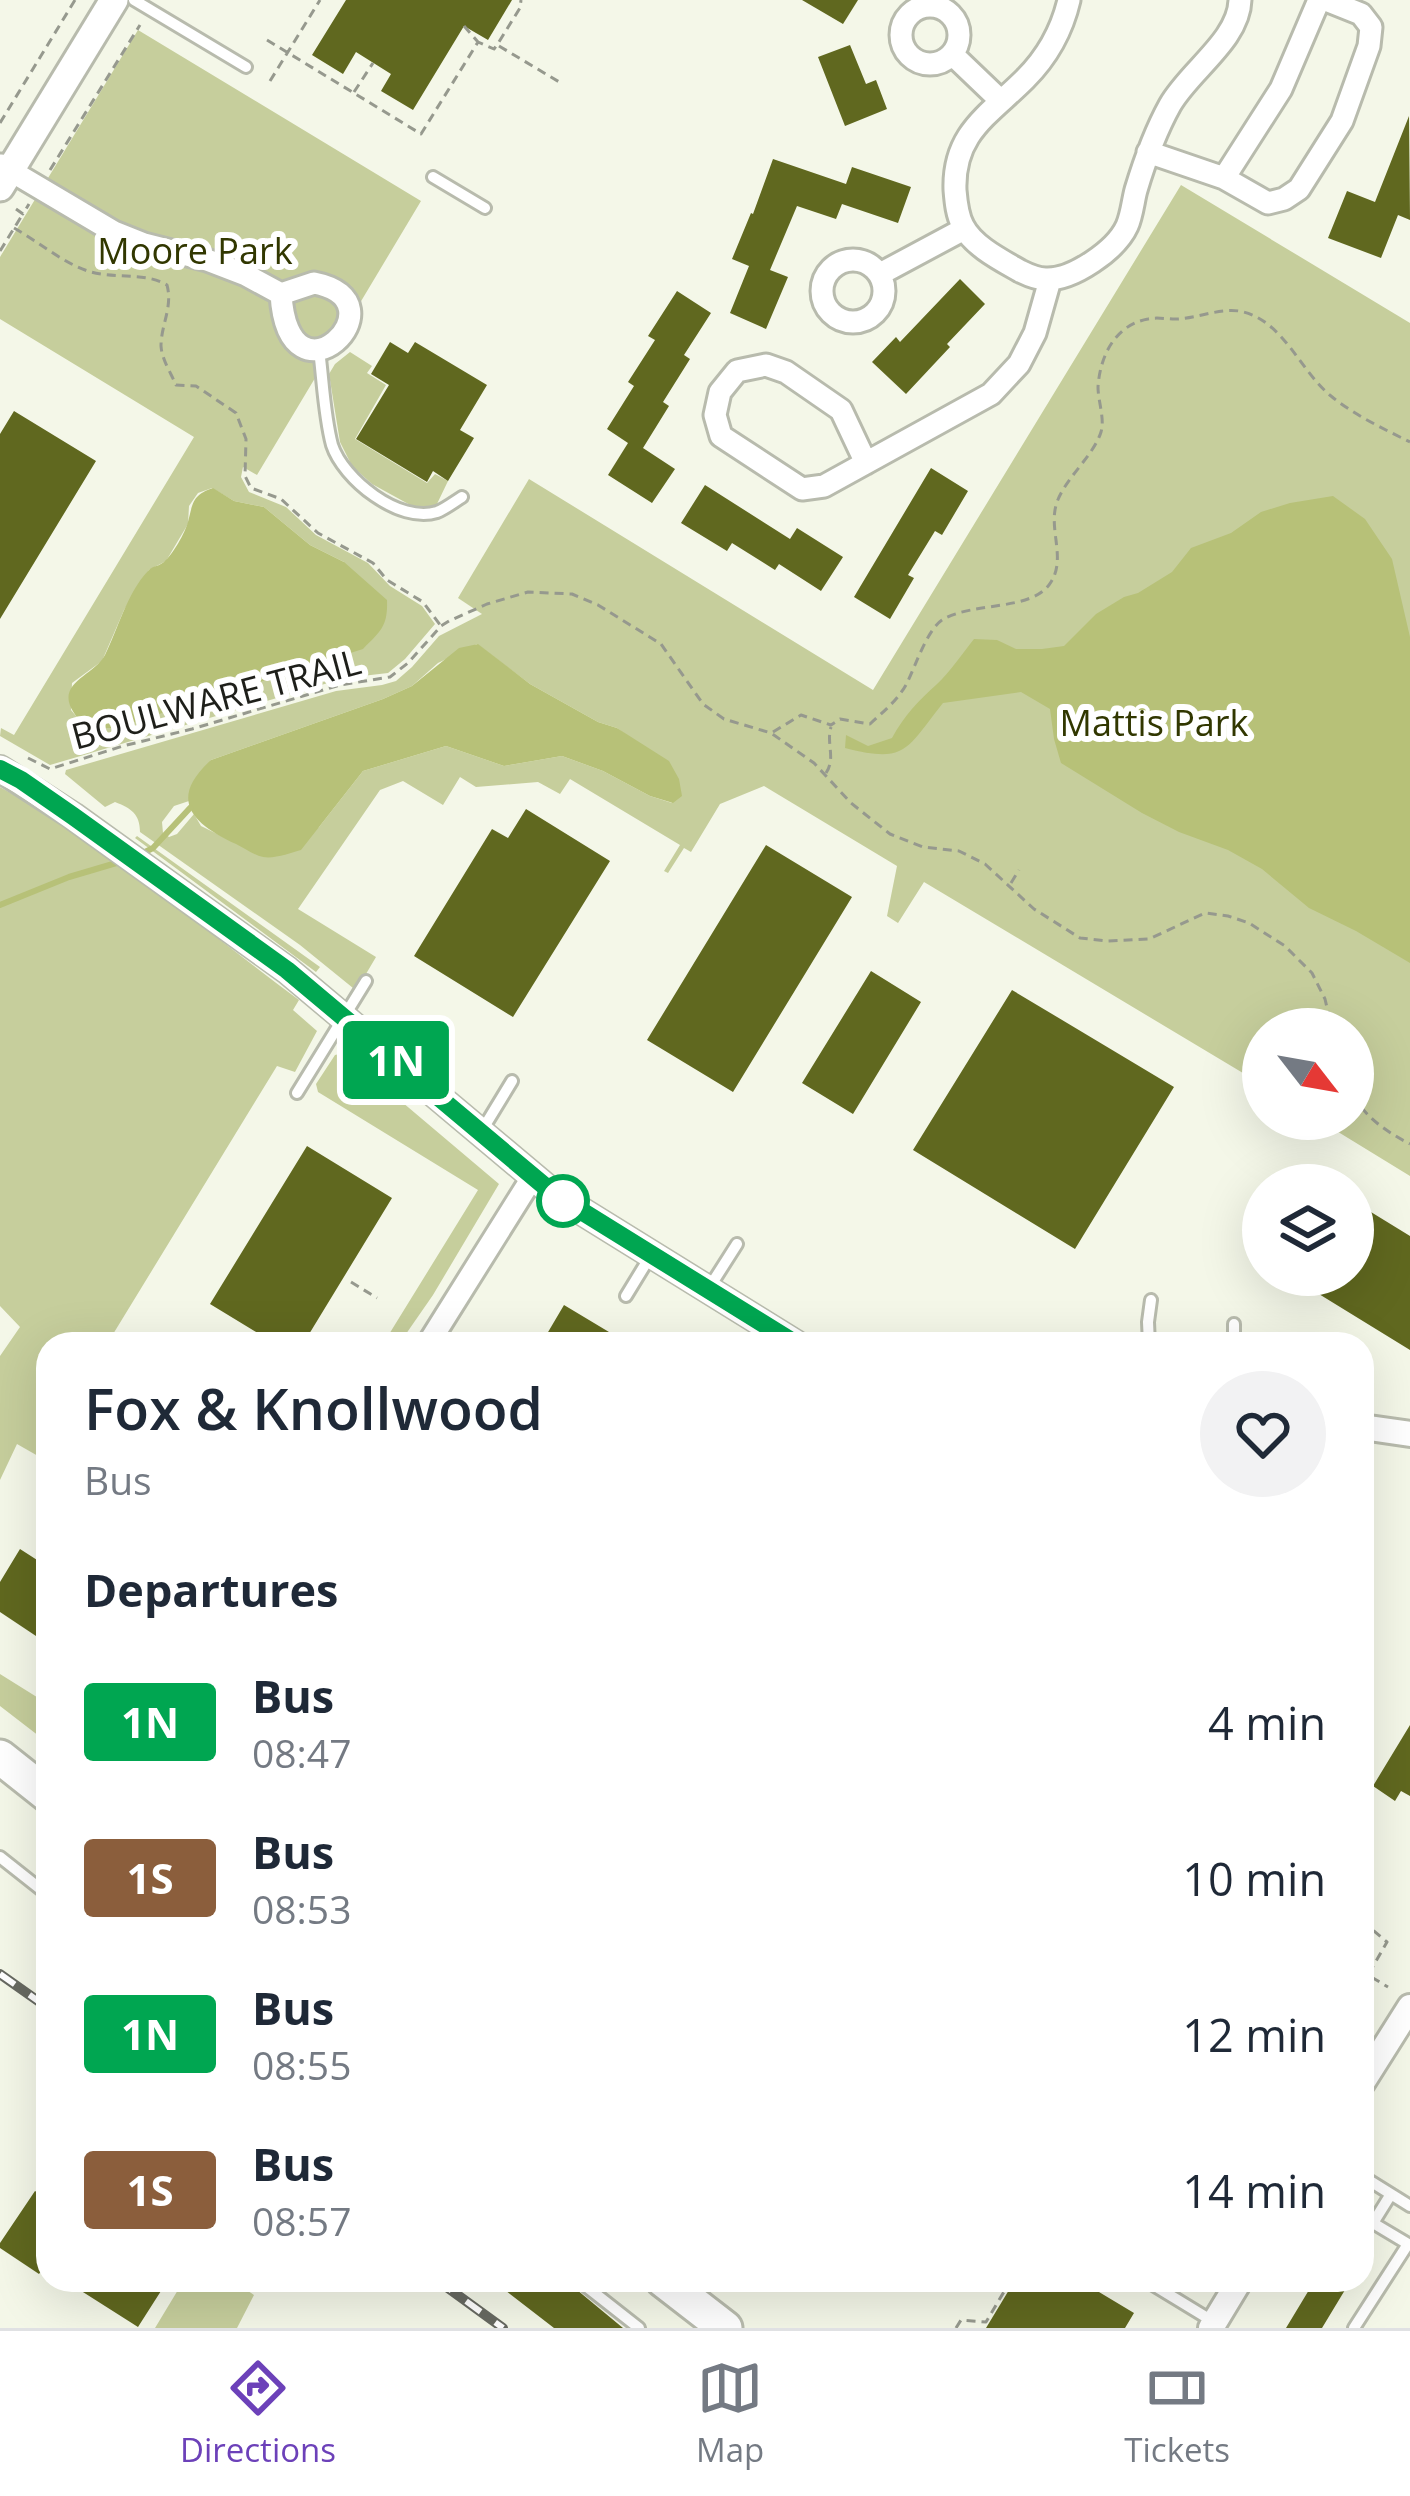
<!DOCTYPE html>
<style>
:root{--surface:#fff;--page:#f2f2f3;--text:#1f2937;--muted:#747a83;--line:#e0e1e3;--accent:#6c41b9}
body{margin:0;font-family:"Open Sans",sans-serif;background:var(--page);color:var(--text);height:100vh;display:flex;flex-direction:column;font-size:45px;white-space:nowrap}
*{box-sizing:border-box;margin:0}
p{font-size:39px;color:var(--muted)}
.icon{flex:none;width:66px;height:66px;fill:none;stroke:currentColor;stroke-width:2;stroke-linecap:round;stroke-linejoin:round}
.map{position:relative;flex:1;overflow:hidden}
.panel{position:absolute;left:36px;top:1332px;width:1338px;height:960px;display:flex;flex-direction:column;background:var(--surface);border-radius:36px;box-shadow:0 12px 48px #0002}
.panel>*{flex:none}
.badge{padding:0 24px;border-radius:9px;font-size:42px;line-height:78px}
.needle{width:78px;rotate:121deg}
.fabs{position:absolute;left:1242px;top:1008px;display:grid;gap:24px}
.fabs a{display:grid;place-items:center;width:132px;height:132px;border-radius:50%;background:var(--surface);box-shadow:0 12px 48px #0002;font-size:60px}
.map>.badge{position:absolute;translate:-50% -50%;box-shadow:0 0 0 6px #fff}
h2{padding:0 48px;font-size:45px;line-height:108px}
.round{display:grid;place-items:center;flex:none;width:126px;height:126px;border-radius:63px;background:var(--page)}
.head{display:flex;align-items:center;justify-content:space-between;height:204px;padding:0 48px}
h1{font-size:57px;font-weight:600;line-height:90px}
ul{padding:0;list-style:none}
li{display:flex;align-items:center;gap:36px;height:156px;padding:0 48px}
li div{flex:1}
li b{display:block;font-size:45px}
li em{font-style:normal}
li .badge{min-width:132px;font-weight:700;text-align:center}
.tabs{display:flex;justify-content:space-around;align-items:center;height:168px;border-top:3px solid var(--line);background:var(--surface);font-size:33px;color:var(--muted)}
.tabs a{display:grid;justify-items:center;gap:6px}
.tabs .current{color:var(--accent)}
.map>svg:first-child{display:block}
.green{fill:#c6ce9c;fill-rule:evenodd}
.water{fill:#b7c178}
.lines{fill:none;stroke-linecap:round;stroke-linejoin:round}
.stream{stroke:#b7c178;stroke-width:6}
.building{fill:#60681f}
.service-casing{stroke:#b8bbad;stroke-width:16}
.minor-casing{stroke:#b8bbad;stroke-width:27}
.tertiary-casing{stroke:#b8bbad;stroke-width:30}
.secondary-casing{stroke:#b8bbad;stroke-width:33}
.primary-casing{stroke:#b8bbad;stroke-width:39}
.path{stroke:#96998e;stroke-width:3;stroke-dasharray:9 6;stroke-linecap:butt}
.service{stroke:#fff;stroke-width:10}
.minor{stroke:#fff;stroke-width:21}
.tertiary{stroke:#fff;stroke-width:24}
.secondary{stroke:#fff;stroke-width:27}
.primary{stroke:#fff;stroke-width:33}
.rail-casing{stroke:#676961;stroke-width:10}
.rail{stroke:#fff;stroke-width:6;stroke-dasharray:18;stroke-linecap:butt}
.line-casing{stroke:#fff;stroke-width:27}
.line{stroke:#00a651;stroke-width:18}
.stop-dot{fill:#fff;stroke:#00a651;stroke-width:6}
.labels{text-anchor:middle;stroke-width:12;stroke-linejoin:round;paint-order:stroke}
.park-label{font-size:36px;fill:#313700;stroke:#fff}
.street-label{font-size:36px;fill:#1e1f1a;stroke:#fff}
</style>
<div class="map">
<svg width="1410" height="2328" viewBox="0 0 1410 2328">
<rect width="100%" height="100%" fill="#f4f7e8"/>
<path class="green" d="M138,30L421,201L257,475L243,467L241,477L249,492L286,507L316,535L368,563L390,586L422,606L435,624L405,659L388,673L345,678L50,765L0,736L1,728L14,735L194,437L0,319V257ZM212,488L234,501L264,507L310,545L344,562L92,728L81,722L71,710L72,683L102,661L124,610L149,570L166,561L188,524L189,506L198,493Z
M1181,185L1410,323V1176L1317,1119H1353V1029H1263V1085L924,882L898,923L887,916L897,866L764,786L720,804L691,852L684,848L668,873L664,871L680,845L570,779L560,794L538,782L476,787L460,777L443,805L403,781L380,790L298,909L376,957L363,979L353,988L300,945L140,832C140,814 131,808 115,802L105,807L65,774L66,770L336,691L382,685L396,681L412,667L439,636L482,614L458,598L529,479L873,690ZM477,644L530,684L598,722L617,728L641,746L672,803L650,796L603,771L562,756L504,766L446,746L363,771L319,827L264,857L201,826L194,814L177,834L169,837L163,833L162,822L174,806L189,801L211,760L383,699L412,686L438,663Z
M350,352L372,366L367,373L386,385L355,439L427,483L435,474L448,481L436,506H412L372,484L352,466L340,442L329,374L335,364Z
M0,787C105,845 202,928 299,1000L293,1010L317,1031L295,1072L277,1066L107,1344H48V1440L38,1456L17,1444L0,1480V1356L20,1327L0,1306Z
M137,836L320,967L316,972L135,838Z
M344,1053L499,1184L433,1295L399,1344H383L478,1190L318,1092L316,1084L335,1055Z
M0,1674L48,1704V1743L0,1706Z
M184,2280H232L254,2295L237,2328H155Z"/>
<path class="water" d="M213,488L234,501L264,507L310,545L344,562L387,600C388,626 381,631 363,649L115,728C98,728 84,729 74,713C54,683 94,676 105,655C118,629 127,593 148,571C155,564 156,568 164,562C173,554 185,533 188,522C193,503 192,495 213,488Z
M1333,496L1365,519L1392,559L1410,637V963L1356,931L1309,908L1262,869L1228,850L1179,832L1142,813L1061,763L1054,739L1050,709L1021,692L943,703C906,749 907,764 845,748L846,735L868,746L892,738C904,716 918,701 936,685C950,672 962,654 974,639L997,640L1016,649H1042L1064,646L1096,614L1124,597L1138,593L1172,572L1191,548L1231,533L1261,512L1290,503Z
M478,644L530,684L598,722L617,728L669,761L679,779L682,796L673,803L650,796L603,771L562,756L504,766L446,746L363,771L301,850C290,853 275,859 263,857C254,855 244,848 236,844C193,824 167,800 211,760L383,699L412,686L459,648Z"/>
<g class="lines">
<path class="stream" d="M141,854L153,848L190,808
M0,905L69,877L123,861"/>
</g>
<path class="building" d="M346,0H512L488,40L464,26L413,110L381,91L391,74L356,52L343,74L312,55Z
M802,0H858L843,24Z
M850,45L866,84L876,80L887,109L845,126L818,57Z
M1409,116L1410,220L1398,215L1381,258L1328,238L1347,191L1375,202Z
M773,159L846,184L852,167L911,187L898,223L842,204L836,219L797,206L770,270L788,277L766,329L730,313L749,266L732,259L751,213L753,214Z
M960,279L985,304L947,344L950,347L906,394L872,362L896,337L900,342Z
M677,291L711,313L684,355L690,359L663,402L669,406L643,448L675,469L652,503L608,475L628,443L607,429L634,386L628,382L655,340L648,336Z
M390,342L408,353L415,342L487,385L460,430L474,438L448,481L433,471L427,482L356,439L389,385L371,374Z
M14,411L96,461L0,619V434Z
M931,468L968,491L942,535L935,531L908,575L914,578L890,619L854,597Z
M705,485L790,539L797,528L843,557L821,591L779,564L775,570L732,543L727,551L681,523Z
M526,809L610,861L513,1017L414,956L492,829L508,838Z
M766,845L852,897L733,1092L647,1040Z
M871,971L921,1002L853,1114L802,1083Z
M1012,990L1174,1087L1075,1249L913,1150Z
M307,1146L392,1198L303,1344H276L210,1304Z
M1353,1201L1410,1236V1350L1288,1275H1353Z
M564,1305L629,1344H541Z
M20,1549L48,1567V1644L0,1612V1582Z
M1410,1725V1796L1401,1791L1395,1801L1373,1786Z
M35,2191L48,2199V2261L39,2274L0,2248V2243Z
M64,2280H168L138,2327Z
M492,2280H565L623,2328H554Z
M1015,2280H1079L1134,2313L1125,2328H986Z
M1315,2280H1351L1322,2328H1286Z"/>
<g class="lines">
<g class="service-casing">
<path id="service" d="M134,0L246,67
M433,177L485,208
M319,350C323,380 324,415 332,445C343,479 399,524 437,512C445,509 454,502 462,497
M297,1093L366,981
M481,1132L512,1081
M709,1288L737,1244
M626,1296L651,1255
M1234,1324V1344
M1149,1344L1148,1322L1151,1300
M0,1857L48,1895
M1362,2176L1410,2206
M578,2280L639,2328
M1145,2280L1214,2322
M1354,2328L1408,2244L1373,2223L1391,2194"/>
</g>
<g class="minor-casing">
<path id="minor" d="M1069,0C1062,30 1047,57 1025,79C989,115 953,133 955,190C956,202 957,215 963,226C973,246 1001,260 1020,271C1028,275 1037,279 1046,279C1073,280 1116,250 1127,226C1132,215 1133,201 1136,190C1145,160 1155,132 1170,105C1189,71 1239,40 1240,0
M901 35a29 29 0 1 1 58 0a29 29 0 1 1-58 0Z
M953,55L1000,100
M1148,152L1224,178L1268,203L1284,199L1299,189L1342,121L1369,46L1371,27L1361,14L1326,0
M1,165L114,232L144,244L207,260L246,275L281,294
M1224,178L1281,89L1319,0
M822 291a31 31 0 1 1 62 0a31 31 0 1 1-62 0Z
M880,274L964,229
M314,283C408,301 288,417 281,294Z
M866,463L841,410L786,372L766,365L737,371L720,392L715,415L721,436L802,489L824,486L991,394L1019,364L1035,333L1050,280
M428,1344L532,1178"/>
</g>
<g class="tertiary-casing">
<path id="tertiary" d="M0,769L73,816L287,970L554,1194L796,1344
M1362,1427L1410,1434
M1362,2083L1410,2007
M1211,2328L1240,2280"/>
</g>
<g class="secondary-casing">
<path id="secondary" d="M0,187L114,0"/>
</g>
<g class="primary-casing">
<path id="primary" d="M0,1757L48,1795
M663,2280L725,2328"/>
</g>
<path class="path" d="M464,26L478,42
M267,40L421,134L478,42L494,49L497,45L520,8L521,0
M499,46L561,83
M270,81L320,0
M354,92L373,63
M0,123L75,0
M50,170L140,25
M16,209L23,214L29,204
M14,228C39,242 64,264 91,272C116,279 146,272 167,285C173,307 161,325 161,346C162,360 171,373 176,385L196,386L236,413L246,439L245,476L251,488L281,499L318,533L373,563L387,580L423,602L441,626
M0,251L21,217
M773,732L801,715L831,725L840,719L870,724C884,711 898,700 907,683C915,667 927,630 942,620C973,601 1033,612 1051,582C1065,560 1051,534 1055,510C1059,483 1093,458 1101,432C1105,419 1098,401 1098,387C1100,356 1115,325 1148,319C1157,317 1166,319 1175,319C1196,319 1218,308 1239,311C1283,319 1299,370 1331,396C1354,415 1384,429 1410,442
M28,758L50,769L123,746L192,729L340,685L390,677L408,663L441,626L449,621L487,604L528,592L572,594L598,605L661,644L703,704L724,719L771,733L814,763L851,803L890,834L923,847L959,851L985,864L1034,909L1080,938L1108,941L1149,939L1205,913L1228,916L1249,923L1285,946L1312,973L1325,999L1332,1029
M826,773C836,758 826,744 831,727
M1011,883L1019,870
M1353,1095C1366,1118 1387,1132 1410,1144
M351,1282L377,1298
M1362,1921L1387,1942L1368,1975L1388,1987
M956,2328L961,2320L986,2322L1011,2280"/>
<use href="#service" class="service"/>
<use href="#minor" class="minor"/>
<use href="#tertiary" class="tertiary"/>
<use href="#secondary" class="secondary"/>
<use href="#primary" class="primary"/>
<g class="rail-casing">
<path id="rail" d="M0,1974L48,2008
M437,2280L503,2328"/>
</g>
<use href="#rail" class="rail"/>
</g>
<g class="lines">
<g class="line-casing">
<path id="line" d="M0,769L21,780L73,816L287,970L554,1194L796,1344"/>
</g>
<use href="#line" class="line"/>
</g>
<circle class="stop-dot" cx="563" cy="1201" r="24"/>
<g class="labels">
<g class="park-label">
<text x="195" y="264">Moore Park</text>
<text x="1154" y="736">Mattis Park</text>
</g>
<g class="street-label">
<text transform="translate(216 699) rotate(-15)" y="13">BOULWARE TRAIL</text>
</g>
</g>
</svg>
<div class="fabs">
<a><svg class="needle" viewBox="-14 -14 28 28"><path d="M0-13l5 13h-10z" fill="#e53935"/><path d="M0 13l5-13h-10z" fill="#747a83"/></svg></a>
<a><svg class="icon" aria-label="layers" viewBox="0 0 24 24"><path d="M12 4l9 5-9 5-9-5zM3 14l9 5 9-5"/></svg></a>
</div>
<b class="badge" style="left:396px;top:1060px;background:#00a651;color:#fff">1N</b>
<section class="panel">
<div class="head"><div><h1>Fox &amp; Knollwood</h1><p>Bus</p></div><a class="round"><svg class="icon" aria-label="heart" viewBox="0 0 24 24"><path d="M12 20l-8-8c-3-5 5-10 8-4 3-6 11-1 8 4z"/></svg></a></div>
<h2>Departures</h2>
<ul>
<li><span class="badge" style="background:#00a651;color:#fff">1N</span><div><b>Bus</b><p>08:47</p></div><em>4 min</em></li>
<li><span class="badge" style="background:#8b5e3c;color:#fff">1S</span><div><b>Bus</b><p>08:53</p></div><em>10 min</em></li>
<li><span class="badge" style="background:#00a651;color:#fff">1N</span><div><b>Bus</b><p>08:55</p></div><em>12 min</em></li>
<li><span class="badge" style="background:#8b5e3c;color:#fff">1S</span><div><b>Bus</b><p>08:57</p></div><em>14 min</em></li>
</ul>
</section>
</div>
<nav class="tabs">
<a class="current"><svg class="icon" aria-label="directions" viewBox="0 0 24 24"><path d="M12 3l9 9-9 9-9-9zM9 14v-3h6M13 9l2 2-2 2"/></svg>Directions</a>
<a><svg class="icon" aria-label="map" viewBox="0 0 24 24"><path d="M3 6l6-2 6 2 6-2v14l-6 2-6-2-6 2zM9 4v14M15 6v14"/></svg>Map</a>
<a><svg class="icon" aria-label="tickets" viewBox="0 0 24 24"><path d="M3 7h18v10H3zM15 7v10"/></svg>Tickets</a>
</nav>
